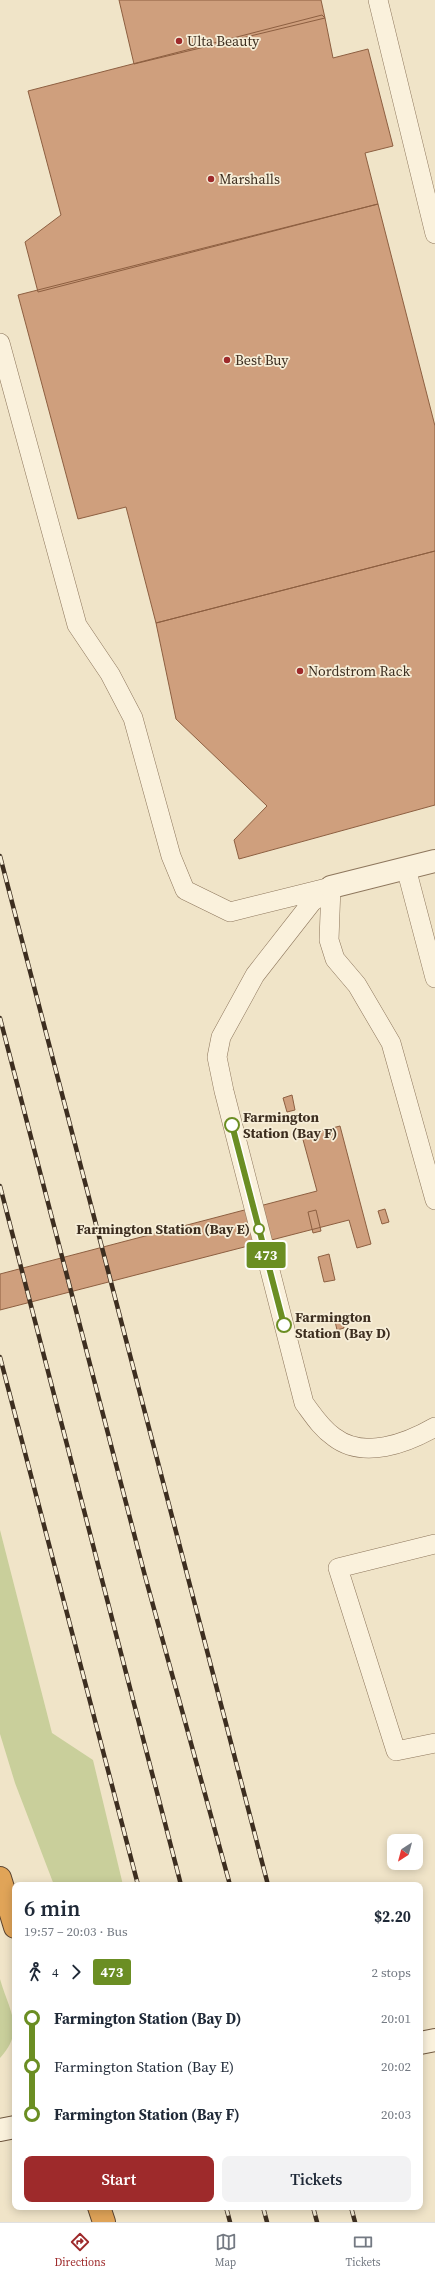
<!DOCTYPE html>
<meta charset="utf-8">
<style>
:root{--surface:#fff;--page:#f2f2f3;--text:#1f2937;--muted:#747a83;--line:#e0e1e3;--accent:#9e2a2b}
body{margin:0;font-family:"Source Serif 4",serif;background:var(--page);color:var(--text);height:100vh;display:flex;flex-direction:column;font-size:15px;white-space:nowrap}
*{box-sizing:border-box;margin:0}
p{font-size:13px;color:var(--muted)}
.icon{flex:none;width:22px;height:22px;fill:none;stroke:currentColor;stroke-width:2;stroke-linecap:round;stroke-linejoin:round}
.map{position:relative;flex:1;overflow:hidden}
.sheet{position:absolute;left:12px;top:1882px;width:411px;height:328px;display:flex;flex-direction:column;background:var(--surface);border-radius:8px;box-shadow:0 2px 10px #0003}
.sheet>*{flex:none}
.badge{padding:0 8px;border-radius:3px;font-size:14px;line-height:26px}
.needle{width:26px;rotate:216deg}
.tools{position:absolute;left:387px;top:1834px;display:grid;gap:8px}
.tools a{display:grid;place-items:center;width:36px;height:36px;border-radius:8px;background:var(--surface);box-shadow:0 2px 10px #0003;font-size:20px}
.map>.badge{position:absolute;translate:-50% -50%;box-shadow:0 0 0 2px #fff}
.legs{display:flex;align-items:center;gap:6px;height:44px;padding:0 12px;font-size:13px}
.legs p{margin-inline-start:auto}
.head{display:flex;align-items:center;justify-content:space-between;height:68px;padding:0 12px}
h1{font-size:22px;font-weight:600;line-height:30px}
.cta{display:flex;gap:8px;margin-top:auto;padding:8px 12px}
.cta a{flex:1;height:46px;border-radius:8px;background:var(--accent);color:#fff;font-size:16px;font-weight:600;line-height:46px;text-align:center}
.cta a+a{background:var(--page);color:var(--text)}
ul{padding:0 12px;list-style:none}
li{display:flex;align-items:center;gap:14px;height:48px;font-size:15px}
li i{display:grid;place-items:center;width:6px;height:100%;margin:0 5px;background:currentColor}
li i::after{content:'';width:10px;height:10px;margin:-5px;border:3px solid;border-radius:50%;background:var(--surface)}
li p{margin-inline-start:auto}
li:first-child i{background:linear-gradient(#0000 50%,currentColor 0)}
li:last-child i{background:linear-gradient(currentColor 50%,#0000 0)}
.tabs{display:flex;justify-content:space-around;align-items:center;height:56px;border-top:1px solid var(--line);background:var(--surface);font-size:11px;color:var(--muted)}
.tabs a{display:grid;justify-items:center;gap:2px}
.tabs .current{color:var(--accent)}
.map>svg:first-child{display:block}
.grass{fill:#c9cf9b}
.building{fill:#cf9f7d;stroke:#8d5f41}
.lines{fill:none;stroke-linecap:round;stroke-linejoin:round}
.service-casing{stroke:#8d765c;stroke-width:20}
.minor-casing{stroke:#8d765c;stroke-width:24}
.secondary-casing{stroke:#6f573f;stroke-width:24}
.motorway-casing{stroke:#5b4430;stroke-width:24}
.service{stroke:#faf1dc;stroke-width:19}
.minor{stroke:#faf1dc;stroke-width:22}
.secondary{stroke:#faf1dc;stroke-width:22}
.motorway{stroke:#e0a458;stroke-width:22}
.rail-casing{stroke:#3d2e20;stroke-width:4.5}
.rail{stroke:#f7eed8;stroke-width:3;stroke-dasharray:9;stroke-linecap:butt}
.line-1-casing{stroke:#fff;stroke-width:9}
.line-1{stroke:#6b8e23;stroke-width:6}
.poi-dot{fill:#9e2a2b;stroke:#f7eed8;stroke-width:1.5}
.stop-1-dot{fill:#fff;stroke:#6b8e23;stroke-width:2}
.labels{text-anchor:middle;stroke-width:3.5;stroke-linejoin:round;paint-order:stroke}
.poi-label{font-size:14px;fill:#3d2e20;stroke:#f7eed8;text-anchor:start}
.stop-label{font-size:14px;font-weight:bold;fill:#3d2e20;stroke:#f7eed8;text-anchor:start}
</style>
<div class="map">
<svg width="435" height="2222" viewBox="0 0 435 2222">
<rect width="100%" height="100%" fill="#f0e4c8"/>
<path class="grass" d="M0,1530L52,1733L93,1760L123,1885H54L15,1783L0,1734Z
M0,1979C9,2011 26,2030 0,2058Z"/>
<path class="building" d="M119,0H321L325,18L134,64Z
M322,15L325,18L333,58L368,49L393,146L365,153L378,204L38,292L25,242L61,215L28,91Z
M378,204L435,426V551L156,623L126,507L78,519L18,295Z
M435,551V805L239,859L234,840L267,806L176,719L156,623Z
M292,1095L295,1110L287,1112L283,1098Z
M340,1126L371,1244L357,1248L349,1220L0,1310V1274L317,1191L302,1136Z
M385,1209L389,1222L382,1224L378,1211Z
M316,1210L321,1231L313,1233L308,1212Z
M329,1254L335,1280L324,1282L318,1257Z
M341,1315L344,1328L337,1330L334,1317Z"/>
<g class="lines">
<g class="service-casing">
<path id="service" d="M378,0L435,234
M0,343L77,625L110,674L133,718L171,856L185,890L230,912L331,887
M406,868L435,978
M331,887L329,940L335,959L357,985L391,1043L435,1200
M327,890L312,902L255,975L221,1037L217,1057L224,1091L304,1403C313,1415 321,1428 334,1437C364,1460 407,1443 435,1427
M435,1544L338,1568L396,1751L435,1743"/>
</g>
<g class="minor-casing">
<path id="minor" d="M331,887L435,861"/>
</g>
<g class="secondary-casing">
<path id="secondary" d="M420,2043L435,2040
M0,2130L15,2127"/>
</g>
<g class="motorway-casing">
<path id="motorway" d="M0,1878L15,1927
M99,2207L104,2222"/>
</g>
<use href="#service" class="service"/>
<use href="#minor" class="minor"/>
<use href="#secondary" class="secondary"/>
<use href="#motorway" class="motorway"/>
<g class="rail-casing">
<path id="rail" d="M0,856L268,1885
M0,1018L145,1576L230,1885
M0,1186L181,1885
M0,1357L138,1885
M226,2207L230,2222
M263,2207L267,2222
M313,2207L317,2222
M351,2207L355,2222"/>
</g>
<use href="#rail" class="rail"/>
</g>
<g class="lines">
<g class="line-1-casing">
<path id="line-1" d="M232,1125L284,1325"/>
</g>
<use href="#line-1" class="line-1"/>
</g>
<g class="poi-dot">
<circle cx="179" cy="41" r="4"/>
<circle cx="211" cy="179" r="4"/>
<circle cx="227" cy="360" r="4"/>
<circle cx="300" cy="671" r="4"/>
</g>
<g class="stop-1-dot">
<circle cx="232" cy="1125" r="7"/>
<circle cx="259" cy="1229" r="5"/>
<circle cx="284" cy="1325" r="7"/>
</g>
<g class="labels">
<g class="poi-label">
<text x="187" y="46">Ulta Beauty</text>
<text x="219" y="184">Marshalls</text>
<text x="235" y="365">Best Buy</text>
<text x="308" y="676">Nordstrom Rack</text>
</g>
<g class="stop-label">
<text x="243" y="1122">Farmington<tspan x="243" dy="16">Station (Bay F)</tspan></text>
<text x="250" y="1234" text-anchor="end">Farmington Station (Bay E)</text>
<text x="295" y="1322">Farmington<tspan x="295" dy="16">Station (Bay D)</tspan></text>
</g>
</g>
</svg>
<div class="tools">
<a><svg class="needle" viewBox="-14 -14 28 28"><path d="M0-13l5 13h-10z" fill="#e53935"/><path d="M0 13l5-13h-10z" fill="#747a83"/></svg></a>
</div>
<b class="badge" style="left:266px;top:1255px;background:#6b8e23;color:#fff">473</b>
<section class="sheet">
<div class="head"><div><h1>6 min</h1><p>19:57 – 20:03 · Bus</p></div><b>$2.20</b></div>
<div class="legs"><svg class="icon" aria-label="walk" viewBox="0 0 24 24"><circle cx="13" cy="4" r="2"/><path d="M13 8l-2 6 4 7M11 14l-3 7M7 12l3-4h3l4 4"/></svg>4<svg class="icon" aria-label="forward" viewBox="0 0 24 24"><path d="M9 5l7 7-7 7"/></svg><b class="badge" style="background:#6b8e23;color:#fff">473</b><p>2 stops</p></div>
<ul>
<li><i style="color:#6b8e23"></i><b>Farmington Station (Bay D)</b><p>20:01</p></li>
<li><i style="color:#6b8e23"></i><span>Farmington Station (Bay E)</span><p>20:02</p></li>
<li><i style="color:#6b8e23"></i><b>Farmington Station (Bay F)</b><p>20:03</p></li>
</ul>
<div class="cta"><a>Start</a><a>Tickets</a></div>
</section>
</div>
<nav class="tabs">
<a class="current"><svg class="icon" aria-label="directions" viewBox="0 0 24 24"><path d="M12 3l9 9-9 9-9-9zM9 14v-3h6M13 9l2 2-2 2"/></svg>Directions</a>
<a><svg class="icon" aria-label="map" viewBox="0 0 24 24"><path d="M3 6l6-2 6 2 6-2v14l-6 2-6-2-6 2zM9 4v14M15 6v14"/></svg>Map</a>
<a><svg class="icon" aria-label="tickets" viewBox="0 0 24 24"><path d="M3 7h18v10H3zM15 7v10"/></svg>Tickets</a>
</nav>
